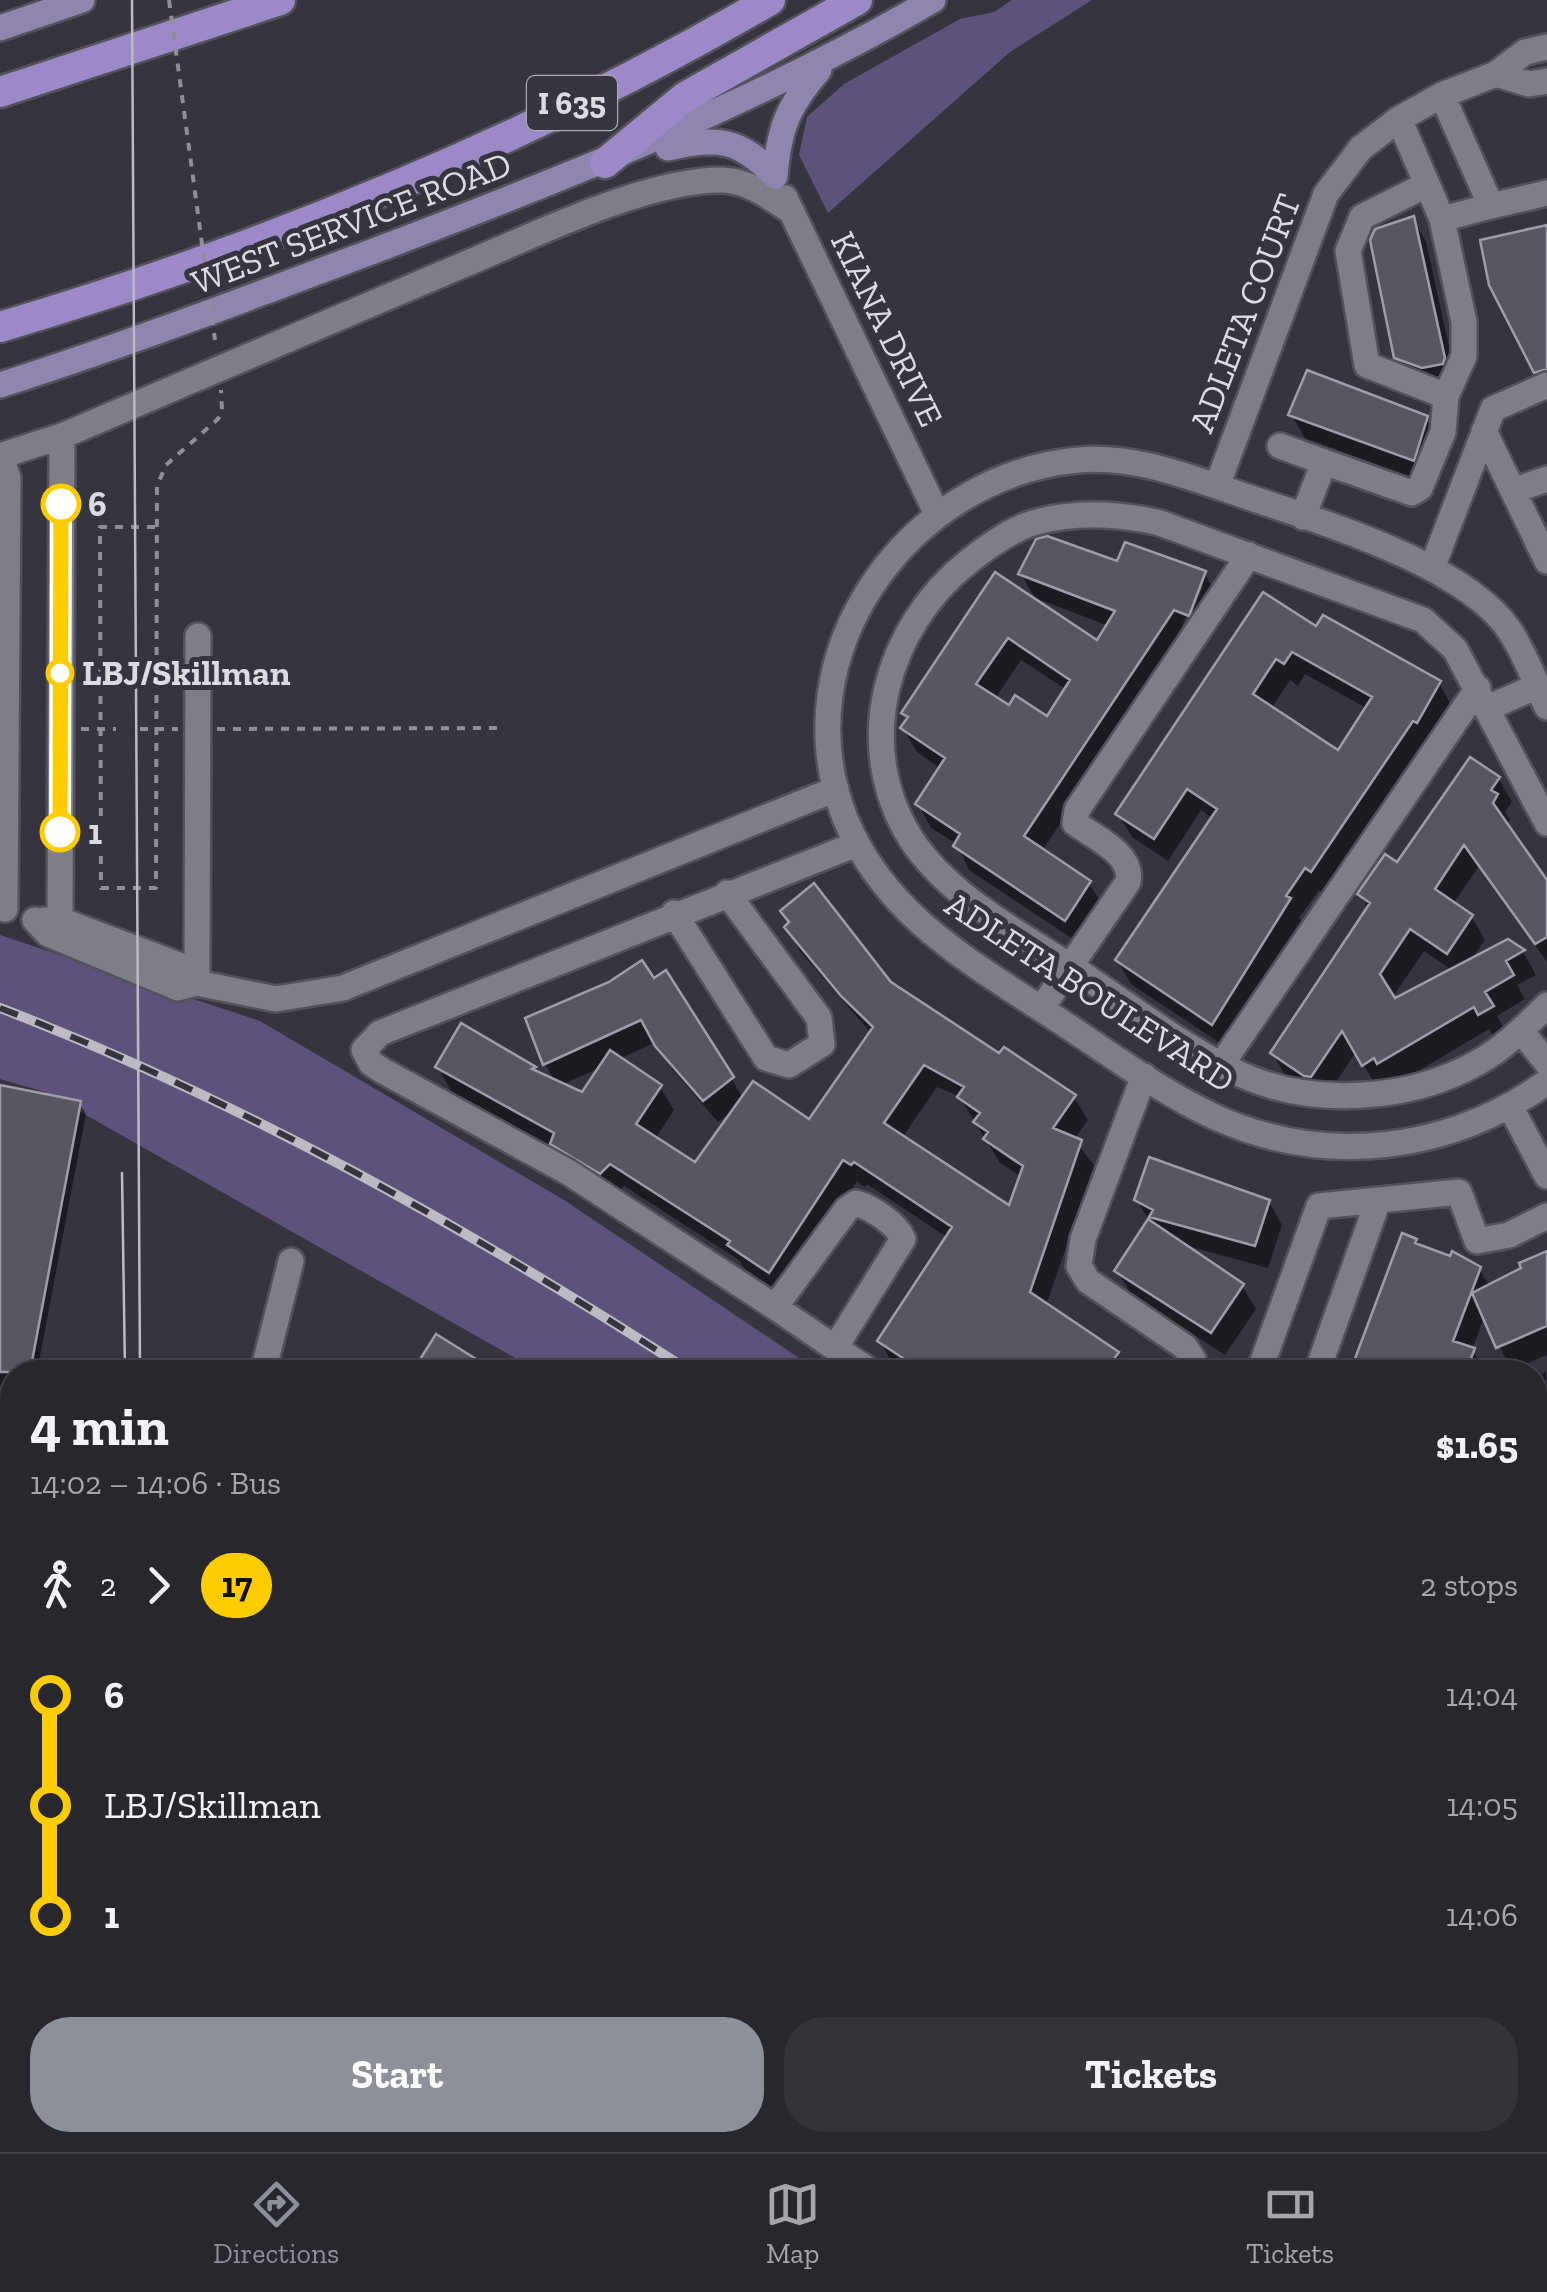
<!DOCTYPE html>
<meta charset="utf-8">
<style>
:root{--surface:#28272e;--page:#34333a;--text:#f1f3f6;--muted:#a5a5aa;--line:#44444a;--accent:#8c9099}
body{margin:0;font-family:"Zilla Slab",serif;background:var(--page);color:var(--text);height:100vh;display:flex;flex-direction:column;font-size:38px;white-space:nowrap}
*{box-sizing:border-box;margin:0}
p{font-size:32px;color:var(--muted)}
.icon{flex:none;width:55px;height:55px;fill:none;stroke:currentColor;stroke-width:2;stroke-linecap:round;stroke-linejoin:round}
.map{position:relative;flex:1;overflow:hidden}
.panel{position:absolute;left:0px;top:1360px;width:1548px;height:792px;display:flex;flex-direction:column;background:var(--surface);border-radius:40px 40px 0 0;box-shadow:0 2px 8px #0004,0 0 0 2px var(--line)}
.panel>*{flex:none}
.badge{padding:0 20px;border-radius:32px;font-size:35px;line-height:65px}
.map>.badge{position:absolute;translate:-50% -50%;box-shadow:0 0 0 5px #fff}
.legs{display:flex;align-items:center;gap:15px;height:110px;padding:0 30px;font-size:32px}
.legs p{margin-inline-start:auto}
.head{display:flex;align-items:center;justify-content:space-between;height:170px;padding:0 30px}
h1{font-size:55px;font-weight:700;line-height:75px}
.cta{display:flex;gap:20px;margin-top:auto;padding:20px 30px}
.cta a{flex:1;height:115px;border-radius:40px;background:var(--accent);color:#fff;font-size:40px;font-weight:700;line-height:115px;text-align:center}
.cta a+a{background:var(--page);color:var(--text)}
ul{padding:0 30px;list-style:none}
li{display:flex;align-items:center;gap:35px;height:110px;font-size:38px}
li i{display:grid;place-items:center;width:15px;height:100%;margin:0 12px;background:currentColor}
li i::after{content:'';width:25px;height:25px;margin:-12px;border:8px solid;border-radius:50%;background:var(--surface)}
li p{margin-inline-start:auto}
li:first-child i{background:linear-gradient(#0000 50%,currentColor 0)}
li:last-child i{background:linear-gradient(currentColor 50%,#0000 0)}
.dock{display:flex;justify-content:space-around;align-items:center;height:140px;border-top:2px solid var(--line);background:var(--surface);font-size:28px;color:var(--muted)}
.dock a{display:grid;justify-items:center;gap:5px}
.dock .on{color:var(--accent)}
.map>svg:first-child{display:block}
.green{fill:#5e527c}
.shadow{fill:#0007;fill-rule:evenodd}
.building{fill:#595661;stroke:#a09daa;stroke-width:2.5;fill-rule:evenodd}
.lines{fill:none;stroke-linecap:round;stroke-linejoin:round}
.minor-casing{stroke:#53515a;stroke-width:30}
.major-casing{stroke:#53515a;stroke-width:30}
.highway-casing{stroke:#53515a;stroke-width:35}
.path{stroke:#908e97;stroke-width:4;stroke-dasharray:8 8;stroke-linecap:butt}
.minor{stroke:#7f7d88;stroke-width:25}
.major{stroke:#9085ae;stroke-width:25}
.highway{stroke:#9b8ac7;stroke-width:30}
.tram{stroke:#bcbac2;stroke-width:2.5}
.rail-casing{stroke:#bcbac2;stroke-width:10}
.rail{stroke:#36343e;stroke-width:6;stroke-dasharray:19;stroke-linecap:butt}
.path-bridge{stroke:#908e97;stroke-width:4;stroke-dasharray:8 8;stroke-linecap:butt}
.line-1-casing{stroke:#fff;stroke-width:22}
.line-1{stroke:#fc0;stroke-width:15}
.stop-1-dot{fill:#fff;stroke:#fc0;stroke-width:5}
.labels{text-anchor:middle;stroke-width:10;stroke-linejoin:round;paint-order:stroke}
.shield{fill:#36343e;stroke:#aba9b1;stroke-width:2.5}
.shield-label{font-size:32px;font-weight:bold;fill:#dddbe2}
.street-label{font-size:35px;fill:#dddbe2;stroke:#36343e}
.stop-label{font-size:35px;font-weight:bold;fill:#dddbe2;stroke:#36343e;text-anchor:start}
</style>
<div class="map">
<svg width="1547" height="2152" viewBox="0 0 1547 2152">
<rect width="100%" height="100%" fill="#36343e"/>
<path class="green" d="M1012,0H1092L1010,52L828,213L799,155L807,117L844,84L960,19L994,12Z
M0,935L260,1021L564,1200L820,1372H540L45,1092L0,1079Z
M1535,1846L1547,1854V2152H1358L1366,2140H1535Z"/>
<path class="shadow" d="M1413,219L1426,242L1457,383L1410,381L1396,357Z
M1291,414L1426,418L1440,442L1427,483L1305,438Z
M1118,565L1205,574L1218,597L1187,632L1042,851L1089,883L1103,906L1079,943L969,870L957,844L931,828L918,804L941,769L917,752L903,728L908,721L904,713L996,576L1097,643L1109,626L1035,598L1021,574ZM1198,586H1203L1186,628L1182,626ZM1021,660L1067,690L1047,719L1009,708L995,699Z
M1263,595L1317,630L1439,683L1452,706L1325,894L1319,890L1299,918L1303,924L1226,1047L1131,984L1118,961L1213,819L1201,810L1168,861L1132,837L1118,814ZM1305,674L1368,709L1338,754L1271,709L1290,680L1298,686Z
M1498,778L1512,802L1505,812L1510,820L1506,825L1547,884V962L1479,866L1453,904L1471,916L1485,940L1470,961L1508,942L1523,952L1536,975L1517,985L1525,999L1497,1016L1505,1030L1494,1037L1489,1029L1393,1086L1377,1088L1356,1052L1325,1099L1286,1077L1273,1054L1368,909L1360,894ZM1424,951L1452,970L1388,1004Z
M787,928L889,984L1000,1056L1074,1097L1088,1120L1074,1140L1094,1165L1046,1306L1117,1354L1128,1372H905L893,1365L880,1341L948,1238L867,1184L865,1187L857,1181L783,1295L744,1268L739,1260L624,1186L614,1196L566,1167L555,1148L451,1091L438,1067L462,1027L556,1083L545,1064L611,985L732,1079L743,1099L810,1123L872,1034L800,951ZM656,1042L672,1069L718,1122L733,1111L695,1166L655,1139L674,1110L660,1087L619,1059ZM602,1067L583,1096L561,1085ZM937,1087L959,1096L1000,1163L1022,1177L1011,1209L902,1138Z
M0,1088L79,1103L86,1114L37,1372H12V1502L0,1569Z
M1137,1200L1269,1202L1282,1225L1268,1268L1184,1245L1242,1286L1256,1309L1225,1355L1131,1294L1117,1271L1149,1221Z
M1403,1237L1418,1247L1479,1269L1490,1287L1547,1254V1355L1511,1370L1485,1315L1472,1350L1486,1372H1352Z
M1546,1371L1547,1467L1535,1500V1381Z
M313,2140H504V2152H318Z
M592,2140H901L893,2152H593L588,2143Z
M1022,2140H1038L1056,2152H1014Z"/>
<path class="building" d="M1414,216L1445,358L1443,364L1422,368L1394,358L1370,240L1375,229Z
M1547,225V369L1534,373L1489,285L1480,240Z
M1307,370L1428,416L1414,461L1288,415Z
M1047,536L1117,561L1125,542L1206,571L1189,616L1174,610L1024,836L1091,881L1065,921L953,846L960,834L915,804L945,758L900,728L908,717L901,713L995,572L1097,640L1115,611L1018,574L1036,539ZM1008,638L1070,680L1047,716L1015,695L1009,705L976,684Z
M1263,592L1316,626L1323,615L1441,681L1417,723L1413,721L1311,872L1305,868L1286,896L1291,898L1212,1025L1115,960L1217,809L1187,789L1154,839L1115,814ZM1292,652L1372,697L1338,750L1253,694L1276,659L1284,664Z
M1470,757L1500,777L1491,790L1498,794L1493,803L1547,880V937L1535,944L1464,845L1435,889L1473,915L1447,954L1410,929L1380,974L1395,998L1508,939L1525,950L1506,961L1514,975L1485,992L1494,1006L1478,1015L1474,1007L1377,1064L1374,1058L1362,1066L1342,1031L1311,1077L1304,1076L1270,1053L1370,903L1357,894L1385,854L1397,862Z
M814,883L891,982L999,1053L1004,1047L1076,1095L1053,1128L1082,1140L1030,1292L1119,1352L1105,1372H924L877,1341L952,1227L854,1162L851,1165L843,1160L769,1273L727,1245L730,1241L610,1164L600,1174L550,1144L554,1133L435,1067L461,1023L536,1067L532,1069L582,1092L610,1050L662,1085L636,1124L695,1162L753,1081L809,1119L873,1027L841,996L784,927L789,922L780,911ZM924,1065L964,1087L957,1097L980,1113L973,1122L988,1132L983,1139L1023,1166L1009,1205L884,1123Z
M642,960L654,978L666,970L734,1077L703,1101L655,1046L641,1020L543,1065L525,1018L609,982Z
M0,1085L81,1101L30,1372H0Z
M1149,1157L1270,1200L1255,1246L1149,1217L1153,1210L1134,1200Z
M1148,1219L1244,1284L1211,1333L1114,1271Z
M1402,1233L1417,1239L1415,1243L1450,1256L1452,1251L1481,1267L1453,1341L1475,1348L1466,1372H1350Z
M1547,1251V1326L1496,1348L1472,1293L1521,1268L1519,1263Z
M436,1334L497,1372H412Z"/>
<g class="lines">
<g class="minor-casing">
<path id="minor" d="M1496,74L1529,84L1547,81
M1442,95L1491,206L1547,193
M1399,119L1442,219L1491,206
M1426,185L1362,217L1348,251L1367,365L1446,396L1464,356V322L1442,219
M785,198L936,512
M1484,431L1547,561
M1280,446L1324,462L1303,517
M0,456L62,436C198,378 334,319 470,262C539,233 649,179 723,180C749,181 771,198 792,212
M1,456L8,478L5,909
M1324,462L1412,493L1420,488L1443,432L1446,396
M1217,486L1326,194L1361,148L1399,119L1442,95L1496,74L1525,52L1547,47
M1513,491L1547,479
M1432,568L1493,409L1547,385
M1547,707C1535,682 1525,654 1510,631C1462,560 1306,518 1225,489C1178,473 1128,455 1078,460C908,476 780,654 845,818C883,912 965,959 1046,1012C1101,1047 1155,1089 1215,1117C1325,1167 1449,1152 1547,1082
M1488,708L1537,686
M1547,823L1455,649L1423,620L1160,523C1117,513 1075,511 1033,523C1010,530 987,547 968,562C886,627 852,745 911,839C949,897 1019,933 1076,970C1130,1006 1183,1048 1242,1075C1313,1107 1409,1101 1477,1063C1503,1049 1526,1026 1547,1005
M857,844L380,1033L364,1050L371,1063L383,1071L568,1172L775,1307L847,1209L856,1203C872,1208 896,1223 903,1239L835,1348L872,1372
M674,913L766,1058L789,1065L822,1044L819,1018L727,893
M35,920L48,934L178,988L197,983L276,999L343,988L836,789
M44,920H60L184,967L197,983
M60,920L62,436
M197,983L198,636
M1041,1009L1128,882C1134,854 1095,838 1075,823L1077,810L1249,555
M1521,1031L1547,1063
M1221,1065L1478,688
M1144,1076L1083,1239L1079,1266L1088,1281L1185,1347L1194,1361L1191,1372
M1510,1106L1547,1176
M775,1307L835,1348
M263,1372L291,1261
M1259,1372L1319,1206L1459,1192L1477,1241L1509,1235L1547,1216
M1317,1372L1378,1201
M1535,1529L1547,1493
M1535,1621L1547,1626
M1535,1697L1547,1667
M1535,1813L1547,1820
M0,1998L12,2003
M49,2140V2152
M196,2140V2152
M1125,2140L1143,2152
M1252,2140L1270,2152
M260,2152V2140
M917,2152L925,2140
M976,2152L984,2140
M1324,2152L1332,2140"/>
</g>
<g class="major-casing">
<path id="major" d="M0,28L82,0
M668,148C718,137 738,138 775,176
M775,176C779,128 788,106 819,70
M0,385C129,344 253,296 379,249C570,176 756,103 933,0"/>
</g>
<g class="highway-casing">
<path id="highway" d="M0,92L280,0
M605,163L685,97L857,0
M0,327C263,249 533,139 770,0"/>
</g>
<path class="path" d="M155,527H100L101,888H156L157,486L166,465L218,419L222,411L221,390
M81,729H116
M140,729H178
M217,729L502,728"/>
<use href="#minor" class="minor"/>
<use href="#major" class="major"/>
<use href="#highway" class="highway"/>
<path class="tram" d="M132,0L140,1372
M122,1173L125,1372
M139,2140V2152"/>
<g class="rail-casing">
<path id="rail" d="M0,1008C243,1101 472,1231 691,1372
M1535,1927L1547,1935
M553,2140L557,2152
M531,2152V2140"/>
</g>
<use href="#rail" class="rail"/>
<path class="path-bridge" d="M169,0L215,340"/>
</g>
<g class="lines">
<g class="line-1-casing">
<path id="line-1" d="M60,832L61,504"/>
</g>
<use href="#line-1" class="line-1"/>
</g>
<g class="stop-1-dot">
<circle cx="61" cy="504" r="18"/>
<circle cx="60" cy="673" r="12"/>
<circle cx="60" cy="832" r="18"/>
</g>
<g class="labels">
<rect class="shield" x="527" y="76" width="90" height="54" rx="8"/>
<g class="shield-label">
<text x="572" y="114">I 635</text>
</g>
<g class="street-label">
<text transform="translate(351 223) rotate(-21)" y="12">WEST SERVICE ROAD</text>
<text transform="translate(1245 313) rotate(-69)" y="12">ADLETA COURT</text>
<text transform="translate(887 329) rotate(64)" y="12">KIANA DRIVE</text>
<text transform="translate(1090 992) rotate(33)" y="12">ADLETA BOULEVARD</text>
</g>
<g class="stop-label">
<text x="88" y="516">6</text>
<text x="82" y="685">LBJ/Skillman</text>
<text x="88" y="844">1</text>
</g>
</g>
</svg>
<section class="panel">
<div class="head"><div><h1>4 min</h1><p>14:02 – 14:06 · Bus</p></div><b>$1.65</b></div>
<div class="legs"><svg class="icon" aria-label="walk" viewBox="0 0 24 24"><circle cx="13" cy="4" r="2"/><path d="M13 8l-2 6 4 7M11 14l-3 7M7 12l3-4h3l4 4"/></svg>2<svg class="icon" aria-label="forward" viewBox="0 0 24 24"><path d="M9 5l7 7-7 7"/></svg><b class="badge" style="background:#fc0;color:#111">17</b><p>2 stops</p></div>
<ul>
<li><i style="color:#fc0"></i><b>6</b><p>14:04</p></li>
<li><i style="color:#fc0"></i><span>LBJ/Skillman</span><p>14:05</p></li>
<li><i style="color:#fc0"></i><b>1</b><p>14:06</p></li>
</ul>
<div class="cta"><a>Start</a><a>Tickets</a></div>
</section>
</div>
<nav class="dock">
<a class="on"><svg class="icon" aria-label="directions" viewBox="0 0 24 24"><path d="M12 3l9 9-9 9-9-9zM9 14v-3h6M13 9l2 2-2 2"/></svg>Directions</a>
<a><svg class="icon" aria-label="map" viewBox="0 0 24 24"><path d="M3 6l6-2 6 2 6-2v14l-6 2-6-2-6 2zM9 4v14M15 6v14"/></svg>Map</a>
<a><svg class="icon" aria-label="tickets" viewBox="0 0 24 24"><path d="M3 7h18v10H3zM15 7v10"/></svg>Tickets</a>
</nav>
